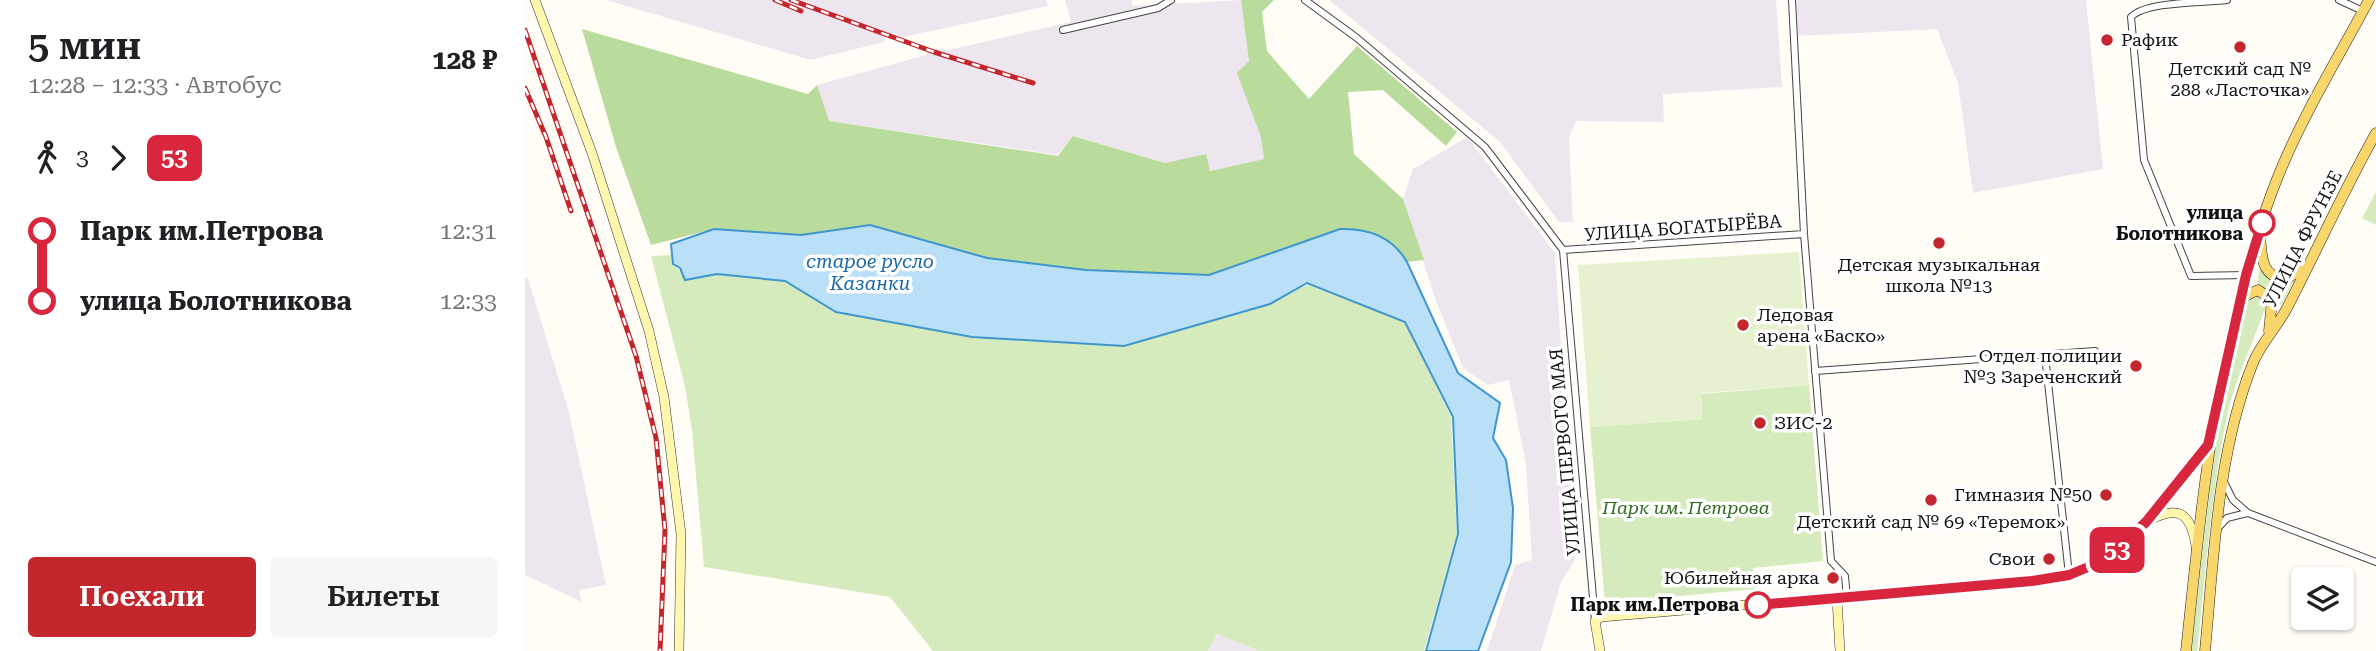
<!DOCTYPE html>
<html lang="ru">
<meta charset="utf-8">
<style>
:root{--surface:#fff;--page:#f6f6f6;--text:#202124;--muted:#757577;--accent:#c4262e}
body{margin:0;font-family:"Roboto Serif",serif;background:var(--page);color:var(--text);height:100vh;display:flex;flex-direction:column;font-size:26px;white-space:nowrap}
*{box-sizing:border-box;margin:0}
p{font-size:23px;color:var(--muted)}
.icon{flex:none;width:38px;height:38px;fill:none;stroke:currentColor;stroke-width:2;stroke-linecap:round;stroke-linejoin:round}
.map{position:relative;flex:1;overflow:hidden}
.sheet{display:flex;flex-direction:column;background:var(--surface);width:525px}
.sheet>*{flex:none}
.badge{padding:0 14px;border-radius:10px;font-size:24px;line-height:46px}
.tools{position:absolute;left:1766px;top:567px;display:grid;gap:14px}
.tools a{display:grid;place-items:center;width:63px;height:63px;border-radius:7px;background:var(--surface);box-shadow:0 2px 5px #0004;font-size:35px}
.map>.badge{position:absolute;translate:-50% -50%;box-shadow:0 0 0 4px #fff}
.legs{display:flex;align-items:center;gap:10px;height:77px;padding:0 28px;font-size:23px}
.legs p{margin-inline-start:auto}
.summary{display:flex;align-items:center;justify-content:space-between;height:119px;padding:0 28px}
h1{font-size:38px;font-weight:600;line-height:52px}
.action{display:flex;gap:14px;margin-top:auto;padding:14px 28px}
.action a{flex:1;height:80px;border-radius:7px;background:var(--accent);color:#fff;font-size:28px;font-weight:600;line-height:80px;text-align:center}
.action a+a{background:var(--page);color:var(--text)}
ul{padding:0 28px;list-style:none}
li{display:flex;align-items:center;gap:24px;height:70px;font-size:26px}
li i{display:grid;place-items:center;width:10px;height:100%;margin:0 9px;background:currentColor}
li i::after{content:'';width:18px;height:18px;margin:-9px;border:5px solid;border-radius:50%;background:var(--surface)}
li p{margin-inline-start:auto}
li:first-child i{background:linear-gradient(#0000 50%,currentColor 0)}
li:last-child i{background:linear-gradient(currentColor 50%,#0000 0)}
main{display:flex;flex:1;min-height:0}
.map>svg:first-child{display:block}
.industrial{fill:#eee6ef}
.green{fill:#d5ebbd}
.forest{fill:#b9dc9c}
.pitch{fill:#e6f2cf}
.water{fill:#b9e0f7;stroke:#3f96cf;stroke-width:2}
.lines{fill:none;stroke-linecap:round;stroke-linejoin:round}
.street-casing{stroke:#444;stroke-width:8}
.secondary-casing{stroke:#333;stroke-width:10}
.primary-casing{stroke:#222;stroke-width:11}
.street{stroke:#fff;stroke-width:6}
.secondary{stroke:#fff6b0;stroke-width:9}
.primary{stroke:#f9d66b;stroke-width:10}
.rail-casing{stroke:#c4262e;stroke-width:5}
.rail{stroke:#fff;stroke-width:2.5;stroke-dasharray:8;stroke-linecap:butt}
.line-1-casing{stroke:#fff;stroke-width:16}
.line-1{stroke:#d7263d;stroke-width:10}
.poi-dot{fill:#c4262e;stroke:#fff;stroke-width:2.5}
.stop-1-dot{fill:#fff;stroke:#d7263d;stroke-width:3.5}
.labels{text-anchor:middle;stroke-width:7;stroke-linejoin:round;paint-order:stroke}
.poi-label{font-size:18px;fill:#111;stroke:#fff;text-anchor:end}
.stop-label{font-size:18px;font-weight:bold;fill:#111;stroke:#fff;text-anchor:end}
.street-label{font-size:18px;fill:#111;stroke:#fff}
.park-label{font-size:18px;font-style:italic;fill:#2f6b1f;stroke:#fff}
.water-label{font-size:19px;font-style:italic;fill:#1768a6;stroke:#fff}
</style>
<main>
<section class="sheet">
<div class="summary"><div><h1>5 мин</h1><p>12:28 – 12:33 · Автобус</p></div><b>128 ₽</b></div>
<div class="legs"><svg class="icon" aria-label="walk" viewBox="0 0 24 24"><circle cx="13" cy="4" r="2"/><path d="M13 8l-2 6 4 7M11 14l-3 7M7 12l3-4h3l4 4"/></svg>3<svg class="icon" aria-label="forward" viewBox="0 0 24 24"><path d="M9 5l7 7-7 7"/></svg><b class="badge" style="background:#d7263d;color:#fff">53</b></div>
<ul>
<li><i style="color:#d7263d"></i><b>Парк им.Петрова</b><p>12:31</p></li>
<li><i style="color:#d7263d"></i><b>улица Болотникова</b><p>12:33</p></li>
</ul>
<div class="action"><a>Поехали</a><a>Билеты</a></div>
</section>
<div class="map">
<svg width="1851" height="651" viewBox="0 0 1851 651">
<rect width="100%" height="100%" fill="#fffdf5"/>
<path class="industrial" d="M81,0H521L523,6L378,37L361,33L359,42L286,60Z
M540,0H606L608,6L716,0L740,159L684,171L681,154L640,163L549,136L533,155L303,121L292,85L401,55L404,48L424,50L546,22Z
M804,0H1251L1257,87L1138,94L1139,122L1051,121L1044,138L1048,222H1034L975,142Z
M1271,0H1561L1578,169L1448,193L1433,83L1412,29L1273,36Z
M942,137L1030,253L1050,560L1036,582L1016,651H962L990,565L1007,560L1001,465L984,380L963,385L938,368L911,301L878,199L888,169Z
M0,277L3,279L44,412L81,585L54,590L57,602L0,575Z
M692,634L735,651H683Z"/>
<path class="green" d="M1851,192V225L1837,218Z
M148,255L147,261L161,280L192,274L260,281L311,312L447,337L599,346L783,285L880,322L926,417L932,535L899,651H735L692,634L683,651H408L365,597L179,567L167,430L160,386L126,256Z
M1735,266C1744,282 1754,287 1770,279L1756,306L1751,292L1743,289L1731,292Z
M1731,293L1741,300V306C1729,341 1712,374 1703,412C1686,490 1681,571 1672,651H1666L1694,412L1722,300Z
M1284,385L1298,561L1228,568L1230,589L1080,603L1065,427L1177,419L1176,394Z
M1774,568L1803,579H1778V594L1769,592Z"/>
<path class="forest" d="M716,0H749L737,12L742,51L784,99L832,46L932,132L921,146L858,90L823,92L829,154L878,199L899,260L882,262C868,237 842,228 815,229L684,275L561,270L462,258L345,225L276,235L189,229L126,245L91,147L57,29L283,94L292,85L304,121L533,156L548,136L640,163L681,154L685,171L739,159L736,137L712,73L724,61Z"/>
<path class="pitch" d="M1274,252L1284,385L1176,393L1177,419L1065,427L1053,265Z"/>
<path class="water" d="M345,225L462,258L561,270L684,275L815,229C843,228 867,236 882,262L933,373L975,403L968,438L981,460L988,508L986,562L953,651H901L933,534L928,417L880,322L782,283L745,304L599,346L447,337L311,312L260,281L192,274L160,280L155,268L148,264L146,244L189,229L276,235Z"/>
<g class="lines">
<g class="street-casing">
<path id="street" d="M780,0L832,38L960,147L1038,250
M1267,0L1279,234L1306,561L1320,576L1322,598
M1702,0C1679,3 1621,1 1606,17L1619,160L1666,276L1721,275
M1814,0L1838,11
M538,30L633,8L646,0
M1038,250L1070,621
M1038,250L1279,234
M1520,355L1544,575
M1290,371L1570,351
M1699,482L1708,500L1723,513L1851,562
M1693,528L1702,518L1722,513"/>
</g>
<g class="secondary-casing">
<path id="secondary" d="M10,0L67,153L124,331L139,397L156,534L154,651
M1625,520C1655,504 1666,515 1671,546
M1312,599L1315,651
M1075,651L1070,621L1076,617L1507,581C1526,579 1546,576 1564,568C1611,548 1653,485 1683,445"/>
</g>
<g class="primary-casing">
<path id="primary" d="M1735,235C1737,256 1735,275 1760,280L1780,267
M1715,298L1733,290L1747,300L1744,331
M1661,651C1678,490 1693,326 1754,174C1779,113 1813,58 1844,0
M1680,651C1689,556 1692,453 1728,363C1736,343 1752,327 1762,308C1792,250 1819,190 1851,133"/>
</g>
<use href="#street" class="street"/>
<use href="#secondary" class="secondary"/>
<use href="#primary" class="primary"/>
<g class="rail-casing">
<path id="rail" d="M250,0L276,11
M266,0L409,52L508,83
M0,30L111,356L131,438L140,530L135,651
M0,88L21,137L46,211"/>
</g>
<use href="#rail" class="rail"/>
</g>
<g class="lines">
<g class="line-1-casing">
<path id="line-1" d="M1233,605L1507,581L1544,575L1580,560L1621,522L1683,445L1721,275L1737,223"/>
</g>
<use href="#line-1" class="line-1"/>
</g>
<g class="poi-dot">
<circle cx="1582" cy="40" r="7"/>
<circle cx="1715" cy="47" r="7"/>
<circle cx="1414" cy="243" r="7"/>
<circle cx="1218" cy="325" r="7"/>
<circle cx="1611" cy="366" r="7"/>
<circle cx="1235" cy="423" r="7"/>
<circle cx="1581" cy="495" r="7"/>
<circle cx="1406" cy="500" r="7"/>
<circle cx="1524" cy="559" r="7"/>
<circle cx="1308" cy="578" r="7"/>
</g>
<g class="stop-1-dot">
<circle cx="1737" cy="223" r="12"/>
<circle cx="1233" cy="605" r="12"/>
</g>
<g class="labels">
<g class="poi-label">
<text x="1596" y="46" text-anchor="start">Рафик</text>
<text x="1715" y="75" text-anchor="middle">Детский сад №<tspan x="1715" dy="21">288 «Ласточка»</tspan></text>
<text x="1414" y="271" text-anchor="middle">Детская музыкальная<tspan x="1414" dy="21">школа №13</tspan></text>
<text x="1232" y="321" text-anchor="start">Ледовая<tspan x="1232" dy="21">арена «Баско»</tspan></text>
<text x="1597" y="362">Отдел полиции<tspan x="1597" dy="21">№3 Зареченский</tspan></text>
<text x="1249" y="429" text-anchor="start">ЗИС-2</text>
<text x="1567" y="501">Гимназия №50</text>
<text x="1406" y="528" text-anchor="middle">Детский сад № 69 «Теремок»</text>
<text x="1510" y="565">Свои</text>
<text x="1294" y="584">Юбилейная арка</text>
</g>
<g class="stop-label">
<text x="1718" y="219">улица<tspan x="1718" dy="21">Болотникова</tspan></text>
<text x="1214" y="611">Парк им.Петрова</text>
</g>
<g class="street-label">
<text transform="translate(1158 228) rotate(-4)" y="6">УЛИЦА БОГАТЫРЁВА</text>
<text transform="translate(1778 239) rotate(-63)" y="6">УЛИЦА ФРУНЗЕ</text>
<text transform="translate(1040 452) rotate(-95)" y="6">УЛИЦА ПЕРВОГО МАЯ</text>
</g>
<g class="park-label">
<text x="1161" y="514">Парк им. Петрова</text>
</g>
<g class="water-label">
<text x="345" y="268">старое русло<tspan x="345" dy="22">Казанки</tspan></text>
</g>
</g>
</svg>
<div class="tools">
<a><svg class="icon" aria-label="layers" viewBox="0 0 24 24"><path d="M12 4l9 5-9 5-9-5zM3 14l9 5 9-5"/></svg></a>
</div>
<b class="badge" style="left:1592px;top:550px;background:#d7263d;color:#fff">53</b>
</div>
</main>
